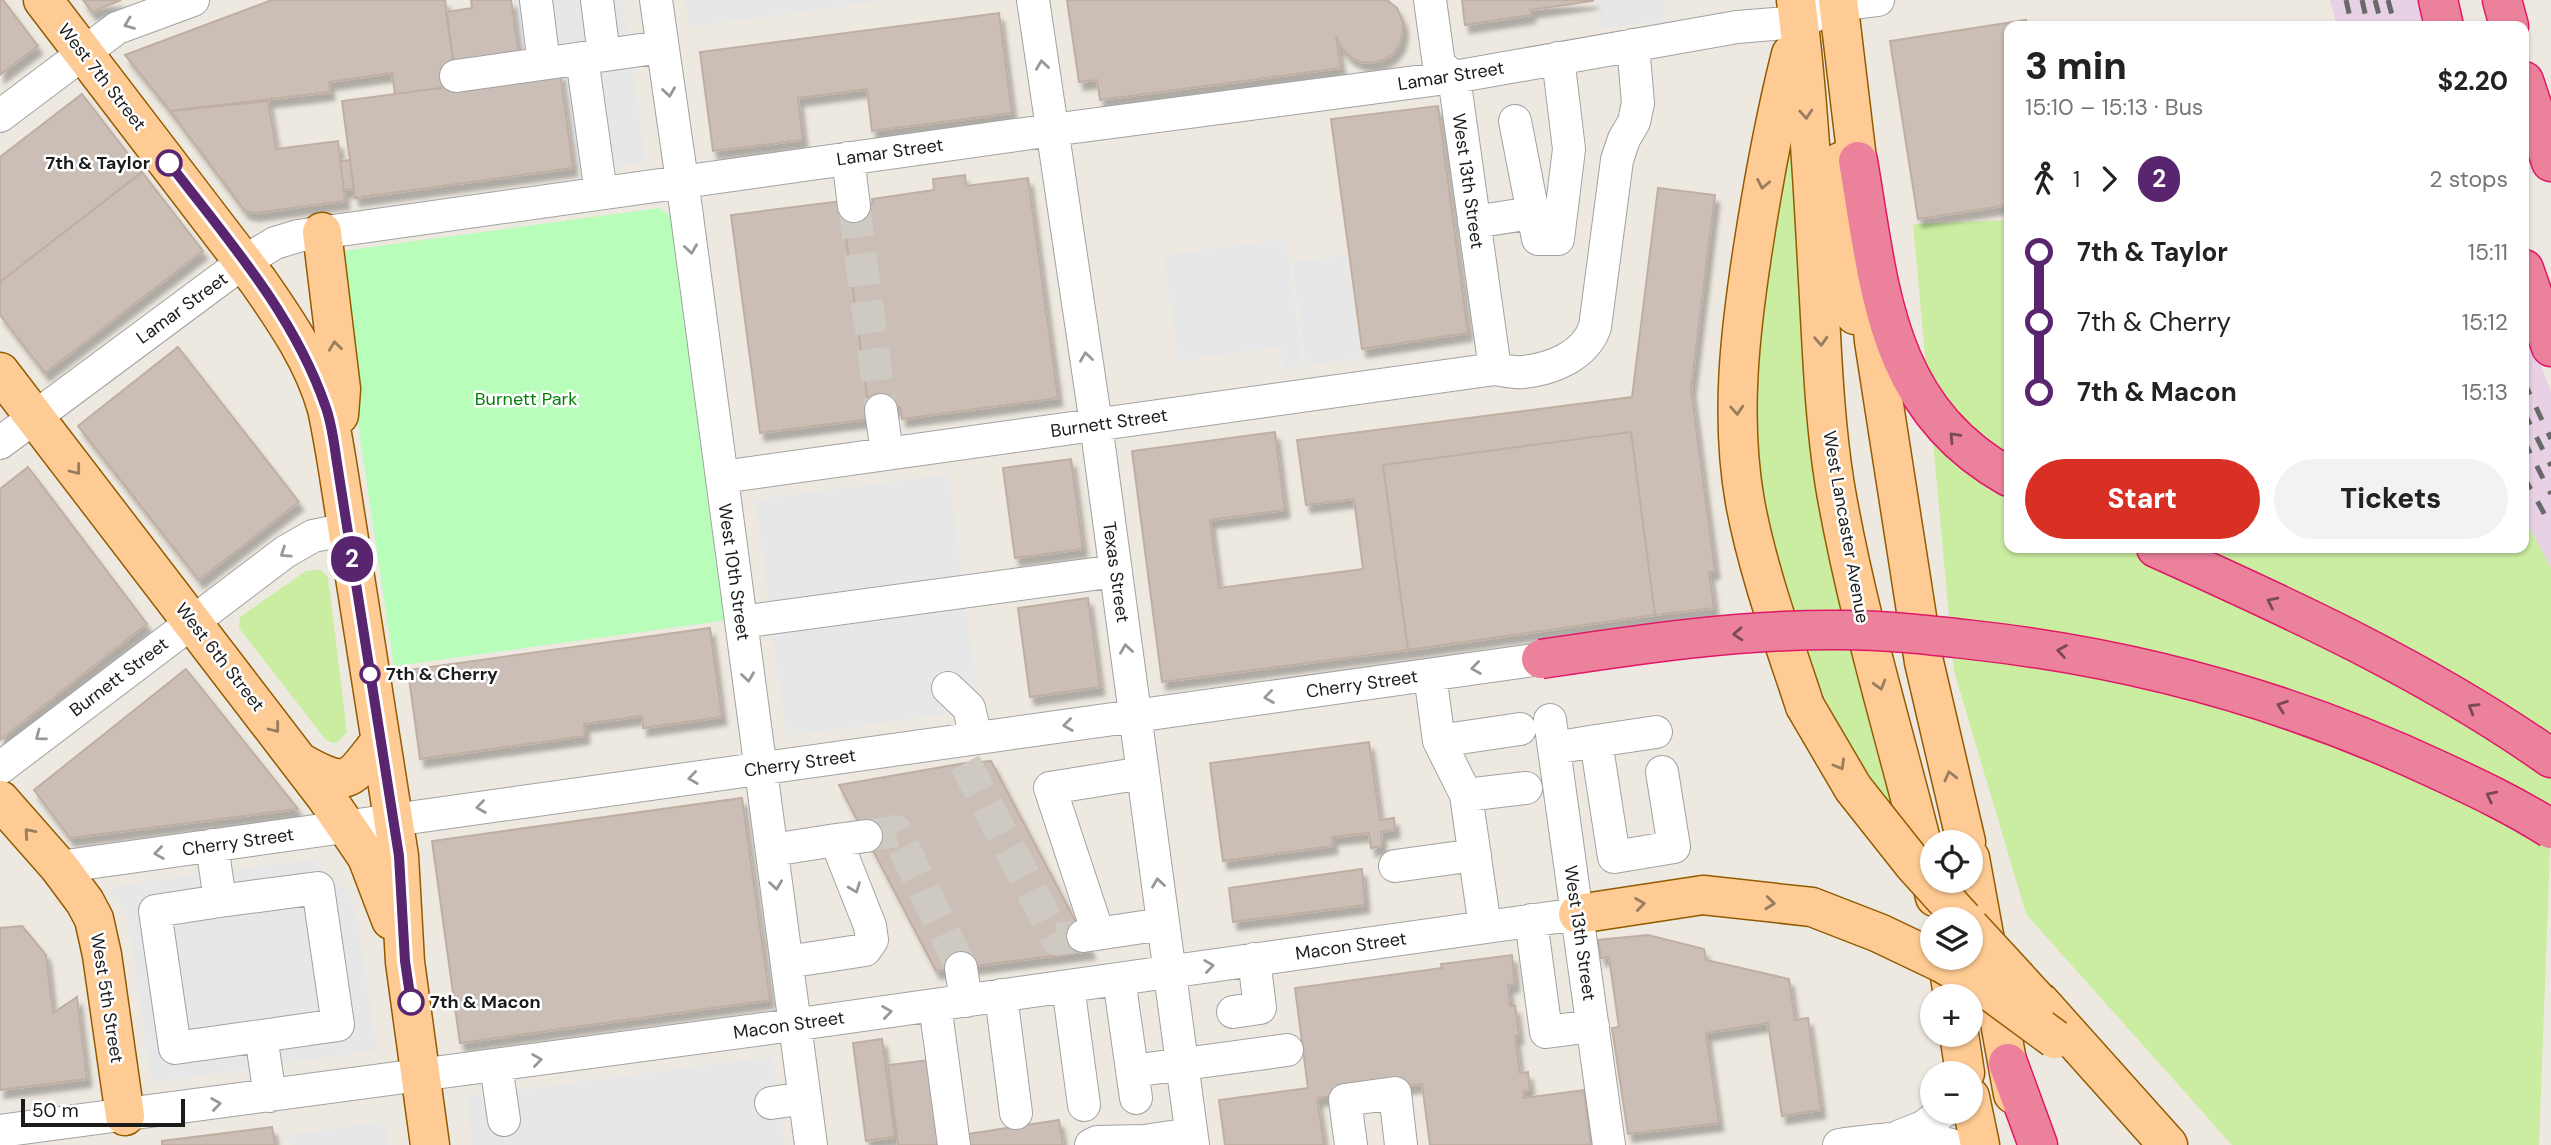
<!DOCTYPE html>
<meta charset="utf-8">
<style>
:root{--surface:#fff;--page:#f2f2f2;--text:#222;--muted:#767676;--accent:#d93025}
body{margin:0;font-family:"DM Sans",sans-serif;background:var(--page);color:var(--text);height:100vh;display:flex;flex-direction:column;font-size:26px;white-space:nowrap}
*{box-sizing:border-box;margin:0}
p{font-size:23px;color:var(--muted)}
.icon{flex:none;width:38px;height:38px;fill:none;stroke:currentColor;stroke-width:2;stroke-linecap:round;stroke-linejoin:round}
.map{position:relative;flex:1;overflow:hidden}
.side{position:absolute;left:2004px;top:21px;width:525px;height:532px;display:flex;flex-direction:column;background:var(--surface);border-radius:14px;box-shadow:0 2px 5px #0004}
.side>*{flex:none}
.badge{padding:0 14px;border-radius:23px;font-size:24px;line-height:46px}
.controls{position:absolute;left:1920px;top:830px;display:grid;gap:14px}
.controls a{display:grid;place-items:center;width:63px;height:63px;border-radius:50%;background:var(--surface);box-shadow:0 2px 5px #0004;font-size:35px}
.scale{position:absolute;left:21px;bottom:18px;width:164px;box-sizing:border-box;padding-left:7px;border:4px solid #1b1b1b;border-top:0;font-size:19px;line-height:24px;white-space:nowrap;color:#1b1b1b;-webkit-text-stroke:5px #fff;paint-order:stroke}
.map>.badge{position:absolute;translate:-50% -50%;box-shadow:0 0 0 4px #fff}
.legs{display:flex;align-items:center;gap:10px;height:77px;padding:0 21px;font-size:23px}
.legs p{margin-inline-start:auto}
.summary{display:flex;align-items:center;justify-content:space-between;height:119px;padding:0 21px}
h1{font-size:38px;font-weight:800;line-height:52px}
.action{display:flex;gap:14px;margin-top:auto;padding:14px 21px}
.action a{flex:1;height:80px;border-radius:42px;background:var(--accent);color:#fff;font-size:28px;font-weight:800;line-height:80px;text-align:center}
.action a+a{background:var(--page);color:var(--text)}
ul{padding:0 21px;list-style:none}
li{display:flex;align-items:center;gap:24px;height:70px;font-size:26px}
li i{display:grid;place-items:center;width:10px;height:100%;margin:0 9px;background:currentColor}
li i::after{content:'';width:18px;height:18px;margin:-9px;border:5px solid;border-radius:50%;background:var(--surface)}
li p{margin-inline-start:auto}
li:first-child i{background:linear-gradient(#0000 50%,currentColor 0)}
li:last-child i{background:linear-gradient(currentColor 50%,#0000 0)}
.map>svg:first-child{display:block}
.industrial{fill:#e8d1e5}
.grass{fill:#caeda1}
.park{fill:#b8fdba}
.parking{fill:#e7e7e7}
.building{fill:#cabeb6;stroke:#c0aea2;stroke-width:2;filter:url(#shadow)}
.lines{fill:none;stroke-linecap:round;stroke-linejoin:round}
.minor-tunnel{stroke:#cecac2;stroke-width:32;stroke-dasharray:32 16;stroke-linecap:butt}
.minor-casing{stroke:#a2a2a2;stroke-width:34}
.major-casing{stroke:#935b00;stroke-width:41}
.highway-casing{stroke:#e11867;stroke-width:41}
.minor{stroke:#fff;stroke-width:32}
.major{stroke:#ffcb94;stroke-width:38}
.highway{stroke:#ec819b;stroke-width:38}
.rail{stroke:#696969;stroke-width:5;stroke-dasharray:14 14;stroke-linecap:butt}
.major-bridge-casing{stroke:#935b00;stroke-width:41;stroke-linecap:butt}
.highway-bridge-casing{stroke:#e11867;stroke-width:41;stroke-linecap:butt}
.major-bridge{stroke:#ffcb94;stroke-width:38}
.highway-bridge{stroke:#ec819b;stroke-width:38}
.oneway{stroke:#989898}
.oneway2{stroke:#987c5e}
.oneway3{stroke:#794955}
.line-1-casing{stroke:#fff;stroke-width:16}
.line-1{stroke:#5a256f;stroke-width:10}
.stop-1-dot{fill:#fff;stroke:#5a256f;stroke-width:3.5}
.labels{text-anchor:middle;stroke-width:5;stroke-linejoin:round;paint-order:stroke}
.street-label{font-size:18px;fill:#1b1b1b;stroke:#fff}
.stop-label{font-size:18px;font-weight:bold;fill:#1b1b1b;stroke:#fff;text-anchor:start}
.park-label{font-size:18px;fill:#047f08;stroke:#fff}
</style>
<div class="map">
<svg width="2551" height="1145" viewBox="0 0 2551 1145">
<defs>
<filter id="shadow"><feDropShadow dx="4.5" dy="8" stdDeviation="2" flood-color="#0004"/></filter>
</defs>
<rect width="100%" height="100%" fill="#eee9e0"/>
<path class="industrial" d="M2330,0H2431L2437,26H2337Z
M2524,318L2551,392V568L2524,517Z"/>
<path class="grass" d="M1797,125L1831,552L1873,739L1894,815L1862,769L1831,712L1788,613L1757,473L1751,397L1774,205Z
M2009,220V548H2524V517L2551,568V821L2539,1145H2232L2026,914L1954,671L1913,224Z
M320,570L328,577L347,732L338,742L332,743L325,739L239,628L240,617L306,571Z"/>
<path class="park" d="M659,208L672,217L728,620L394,666L351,377L335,252Z"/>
<path class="parking" d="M513,0H623L646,162L578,171L561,54L522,59Z
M685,0H890L689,27Z
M1596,0H1664L1666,21L1600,29Z
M1286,239L1303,366L1283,369L1280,347L1178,361L1164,255Z
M1347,255L1361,358L1306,366L1292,262Z
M949,474L963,580L769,605L755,500Z
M965,598L980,710L786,736L771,624Z
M313,859L350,893L359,927L377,1050L151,1083L128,922L125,910L110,893L114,886Z
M773,1056L785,1145H472L466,1097Z
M386,1121L389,1145H291L289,1135Z"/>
<path class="building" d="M0,0H3L38,46L0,75Z
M83,0H121L92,12Z
M272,0H445L457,86L395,94L392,73L329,82L330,92L170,111L125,55Z
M471,0H511L519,56L454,65L446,12L472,8Z
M1067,0H1387L1397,8L1403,22V33L1400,44L1393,54L1383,60L1372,63L1360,62L1349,56L1341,47L1336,36L1341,68L1100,100L1097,80L1079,82Z
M1462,0H1593V1L1530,10L1531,15L1465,25Z
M999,13L1012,113L872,131L867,89L798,98L803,140L713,151L700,52Z
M2026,20L2027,26H2009V205L1918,219L1890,41Z
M560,72L573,168L355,198L342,101Z
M82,94L142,172L0,282V157Z
M268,101L276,149L338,141L345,201L255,213L245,211L170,111Z
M1438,106L1468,333L1362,349L1331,119Z
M350,160L354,189L344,190L340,161Z
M142,172L203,251L45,373L0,315V282Z
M965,175L966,186L1028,178L1058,398L902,419L900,407L869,411L842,207L873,203L872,199L934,190L933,179Z
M1658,188L1715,195L1691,389L1715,571L1709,572L1714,608L1655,615L1631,432L1383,465L1408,650L1162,682L1132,451L1275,432L1285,510L1210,520L1219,588L1363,569L1354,499L1306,505L1297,440L1632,397Z
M841,201L870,419L760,433L731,215Z
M178,347L299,502L199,580L78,426Z
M1631,432L1655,615L1408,650L1383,465Z
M1071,459L1083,549L1015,558L1003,468Z
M28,467L147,624L0,740V489Z
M1088,598L1100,687L1030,697L1018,608Z
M710,628L722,717L643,728L642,716L584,724L585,736L420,759L408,670Z
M186,669L298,809L70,838L34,790Z
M1369,742L1380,820L1394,818L1395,830L1381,832L1382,846L1371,848L1369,833L1332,837L1333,846L1223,861L1210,763Z
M991,761L1091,951L936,971L839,785L965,763Z
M742,798L770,1000L460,1043L432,841Z
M1362,869L1365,905L1233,922L1229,888Z
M22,926L46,955L53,1013L77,997L87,1079L0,1090V928Z
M1648,935L1704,949L1706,960L1789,979L1795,1020L1808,1018L1821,1110L1782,1116L1768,1023L1706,1033L1719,1123L1628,1134L1612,1028L1619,1027L1609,957L1601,958L1598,940Z
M1512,955L1515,984L1508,985L1510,1006H1515L1519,1036H1515L1520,1073L1528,1072L1530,1090L1523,1091L1524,1098L1584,1090L1591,1145H1430L1422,1084L1317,1098L1324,1145H1225L1219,1100L1308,1088L1295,988L1442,968L1441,964Z
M882,1039L895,1137L866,1141L853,1043Z
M937,1059L948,1145H898L888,1065Z
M1059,1120L1063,1145H963L961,1135Z
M272,1127L275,1145H162V1141Z"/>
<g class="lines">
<path class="minor-tunnel" d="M854,206L881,410
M965,763L1057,939L1083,936
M866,836L896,831L961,968"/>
<g class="minor-casing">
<path id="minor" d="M536,0L542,48
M597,0L604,55
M656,0L686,209L811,1145
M1033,0L1096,424L1193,1145
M1430,0L1439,65L1454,77L1495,369
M582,58L601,193
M456,76L662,47
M0,116L117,28L193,0
M1515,121L1538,239H1558L1569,149L1558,58
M848,158L854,206
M1474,222L1532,213
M881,410L887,453
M0,443L245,261L275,243L298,236L1052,130L1454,77L1737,27L1799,22L1839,5L1878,0
M722,477L1495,369C1504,370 1514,373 1523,372C1552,369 1585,356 1595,327L1617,160L1624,139L1634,122L1638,103L1633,45
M741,622L1116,571
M1430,675L1439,741L1466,795L1485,927
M948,688L969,708L976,738
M1550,720L1609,1145
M1439,741L1520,729
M1596,741L1656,732
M1554,748L1596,741L1614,857L1674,847L1662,772
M0,768L285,552L313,536L348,529
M1466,795L1526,788
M836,840L866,836
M212,845L220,901L155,911L175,1048L261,1036L270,1096
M772,850L836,840L870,926L872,940L865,950L787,962
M1395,866L1475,855
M59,867L1541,659
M220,901L318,888L338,1025L261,1036
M1531,920L1546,1032L1593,1026
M1098,933L1050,788L1143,773
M1083,936L1163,924
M961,968L966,1001
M1119,979L1136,1098
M1068,986L1084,1105
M1001,995L1016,1113
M935,1005L954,1145
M1233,1012L1260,1008L1254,959
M496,1065L504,1120
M1132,1071L1287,1050
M771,1103L805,1098
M0,1131L771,1028L1578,914
M1900,1136L1923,1127L1944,1111
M1091,1145L1097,1142L1144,1141L1191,1134
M1351,1145L1345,1100L1395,1093L1401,1145
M1839,1145C1878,1140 1913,1133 1951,1145"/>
</g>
<g class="major-casing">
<path id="major" d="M43,0L258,281C286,321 314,362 327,409C331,427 334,445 337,463L399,856L405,962L430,1145
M1796,0C1808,92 1813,187 1818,280C1822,349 1824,418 1835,486C1859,625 1903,760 1935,897
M1838,0L1861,193
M1791,54C1775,118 1763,183 1753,248C1740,332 1730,417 1745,502C1758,572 1783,639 1805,706
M1840,162L1855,315
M322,232L341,389L339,415
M1869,284L1874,341L1924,662L1966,842
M0,372L326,797L367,857L391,920
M303,764C350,790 350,779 380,742
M0,800L59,867L85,902L94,919L102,955L125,1116
M1970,858L2013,1094
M1578,914L1703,895
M1947,957L1953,996
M2040,1002L2168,1145
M1959,1034L1965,1073
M1970,1097L1980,1145"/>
</g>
<g class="highway-casing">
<path id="highway" d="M2438,0L2444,26
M2502,0L2509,26
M2524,81L2551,162
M1858,161C1880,288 1884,407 2009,477
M2524,269L2551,347
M2156,548C2292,609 2429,672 2551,758
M2008,1063L2038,1145"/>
</g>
<use href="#minor" class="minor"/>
<use href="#major" class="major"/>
<use href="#highway" class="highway"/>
<path class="rail" d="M2346,0L2352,26
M2362,0L2368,26
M2375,0L2382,26
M2388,0L2395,26
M2524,382L2551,439
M2524,412L2551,466
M2524,441L2551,494
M2524,477L2551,526"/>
<g class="major-bridge-casing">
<path id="major-bridge" d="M1805,706L1853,788L1914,865L1963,919
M1703,895L1812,907L1879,933L1942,963L1991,992L2055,1039
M1970,927L2038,1001"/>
</g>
<g class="highway-bridge-casing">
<path id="highway-bridge" d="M1541,659C1641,644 1740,629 1841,630C1885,630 1929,635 1973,640C2137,658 2289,700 2438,770C2477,788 2515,806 2551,829"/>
</g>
<use href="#major-bridge" class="major-bridge"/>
<use href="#highway-bridge" class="highway-bridge"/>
</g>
<defs><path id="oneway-chevron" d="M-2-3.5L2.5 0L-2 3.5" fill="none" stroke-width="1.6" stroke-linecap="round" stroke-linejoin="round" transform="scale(1.75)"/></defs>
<g class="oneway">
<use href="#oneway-chevron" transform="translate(129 24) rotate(159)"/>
<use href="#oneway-chevron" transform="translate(1042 65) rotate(-98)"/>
<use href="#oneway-chevron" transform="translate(669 92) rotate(82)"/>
<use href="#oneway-chevron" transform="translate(691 249) rotate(82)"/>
<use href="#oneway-chevron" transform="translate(1086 357) rotate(-98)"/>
<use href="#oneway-chevron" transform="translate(285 553) rotate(146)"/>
<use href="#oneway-chevron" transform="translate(1126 649) rotate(-98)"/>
<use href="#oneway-chevron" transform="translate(1476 668) rotate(172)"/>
<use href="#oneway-chevron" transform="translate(748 677) rotate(82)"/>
<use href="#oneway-chevron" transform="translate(1269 697) rotate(172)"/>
<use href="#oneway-chevron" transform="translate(1068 725) rotate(172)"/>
<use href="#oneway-chevron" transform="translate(40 736) rotate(143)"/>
<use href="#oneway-chevron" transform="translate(693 778) rotate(172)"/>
<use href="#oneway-chevron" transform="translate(481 807) rotate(172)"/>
<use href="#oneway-chevron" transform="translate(159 853) rotate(172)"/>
<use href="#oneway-chevron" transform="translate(1158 883) rotate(-98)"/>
<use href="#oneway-chevron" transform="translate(776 885) rotate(82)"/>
<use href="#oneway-chevron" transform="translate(855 888) rotate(69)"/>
<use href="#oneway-chevron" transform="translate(1209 966) rotate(-8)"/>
<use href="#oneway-chevron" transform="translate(887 1012) rotate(-8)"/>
<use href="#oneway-chevron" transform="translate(537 1060) rotate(-8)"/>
<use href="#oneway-chevron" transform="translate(216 1104) rotate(-8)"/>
</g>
<g class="oneway2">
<use href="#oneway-chevron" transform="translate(1806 114) rotate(86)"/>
<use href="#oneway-chevron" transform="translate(1763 184) rotate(101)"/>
<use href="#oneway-chevron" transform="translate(1821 341) rotate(87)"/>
<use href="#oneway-chevron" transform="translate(335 346) rotate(-97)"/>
<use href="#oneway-chevron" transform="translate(1737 410) rotate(86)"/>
<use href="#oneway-chevron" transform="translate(76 470) rotate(52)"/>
<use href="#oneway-chevron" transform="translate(1880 685) rotate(74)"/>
<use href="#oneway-chevron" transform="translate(275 728) rotate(52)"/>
<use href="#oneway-chevron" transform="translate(1840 765) rotate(60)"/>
<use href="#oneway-chevron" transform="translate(1950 776) rotate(-104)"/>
<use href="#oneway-chevron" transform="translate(29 833) rotate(-131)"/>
<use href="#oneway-chevron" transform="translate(1770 903) rotate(6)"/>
<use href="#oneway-chevron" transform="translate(1640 904) rotate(-8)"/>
</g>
<g class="oneway3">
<use href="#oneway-chevron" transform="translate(1954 437) rotate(-134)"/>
<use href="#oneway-chevron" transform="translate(2272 602) rotate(-154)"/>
<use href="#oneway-chevron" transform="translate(1738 634) rotate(176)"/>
<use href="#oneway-chevron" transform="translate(2062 651) rotate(-171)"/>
<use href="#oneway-chevron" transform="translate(2282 706) rotate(-160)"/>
<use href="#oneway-chevron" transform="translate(2473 708) rotate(-149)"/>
<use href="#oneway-chevron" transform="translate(2491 796) rotate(-153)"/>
</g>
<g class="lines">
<g class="line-1-casing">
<path id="line-1" d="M169,163C227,239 293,313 325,405C332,423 334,444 337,463L399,856L405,961L411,1002"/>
</g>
<use href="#line-1" class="line-1"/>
</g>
<g class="stop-1-dot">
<circle cx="169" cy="163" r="12"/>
<circle cx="370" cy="674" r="9"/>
<circle cx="411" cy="1002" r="12"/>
</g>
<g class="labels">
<g class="street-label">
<text transform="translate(1451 76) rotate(-9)" y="6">Lamar Street</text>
<text transform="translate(102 77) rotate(52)" y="6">West 7th Street</text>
<text transform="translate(890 152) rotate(-8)" y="6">Lamar Street</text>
<text transform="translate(1468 181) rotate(82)" y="6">West 13th Street</text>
<text transform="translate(182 308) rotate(-36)" y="6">Lamar Street</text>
<text transform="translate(1109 423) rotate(-8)" y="6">Burnett Street</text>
<text transform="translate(1846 527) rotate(80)" y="6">West Lancaster Avenue</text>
<text transform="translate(734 572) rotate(82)" y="6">West 10th Street</text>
<text transform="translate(1116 572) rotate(82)" y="6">Texas Street</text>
<text transform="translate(220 657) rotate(52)" y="6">West 6th Street</text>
<text transform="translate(119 677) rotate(-37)" y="6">Burnett Street</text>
<text transform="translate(1362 684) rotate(-8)" y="6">Cherry Street</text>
<text transform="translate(800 763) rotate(-8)" y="6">Cherry Street</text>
<text transform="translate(238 842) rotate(-8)" y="6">Cherry Street</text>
<text transform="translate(1580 933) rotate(82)" y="6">West 13th Street</text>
<text transform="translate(1351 946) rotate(-8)" y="6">Macon Street</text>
<text transform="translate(107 998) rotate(81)" y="6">West 5th Street</text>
<text transform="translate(789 1025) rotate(-8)" y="6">Macon Street</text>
</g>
<g class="stop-label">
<text x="150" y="169" text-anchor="end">7th &amp; Taylor</text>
<text x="386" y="680">7th &amp; Cherry</text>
<text x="430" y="1008">7th &amp; Macon</text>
</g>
<g class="park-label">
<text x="526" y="405">Burnett Park</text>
</g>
</g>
</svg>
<div class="controls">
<a><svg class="icon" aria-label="locate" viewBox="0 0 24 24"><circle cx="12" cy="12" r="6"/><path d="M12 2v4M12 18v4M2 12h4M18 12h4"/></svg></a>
<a><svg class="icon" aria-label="layers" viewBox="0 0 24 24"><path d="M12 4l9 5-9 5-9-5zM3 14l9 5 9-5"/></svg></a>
<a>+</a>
<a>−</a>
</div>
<div class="scale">50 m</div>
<b class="badge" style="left:352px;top:559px;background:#5a256f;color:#fff">2</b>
<section class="side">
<div class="summary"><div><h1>3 min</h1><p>15:10 – 15:13 · Bus</p></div><b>$2.20</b></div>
<div class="legs"><svg class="icon" aria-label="walk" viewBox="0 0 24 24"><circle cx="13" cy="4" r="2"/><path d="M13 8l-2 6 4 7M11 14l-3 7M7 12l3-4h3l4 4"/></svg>1<svg class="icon" aria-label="forward" viewBox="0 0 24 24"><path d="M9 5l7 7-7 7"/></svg><b class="badge" style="background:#5a256f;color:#fff">2</b><p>2 stops</p></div>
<ul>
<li><i style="color:#5a256f"></i><b>7th &amp; Taylor</b><p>15:11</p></li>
<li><i style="color:#5a256f"></i><span>7th &amp; Cherry</span><p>15:12</p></li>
<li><i style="color:#5a256f"></i><b>7th &amp; Macon</b><p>15:13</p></li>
</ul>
<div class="action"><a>Start</a><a>Tickets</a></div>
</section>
</div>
